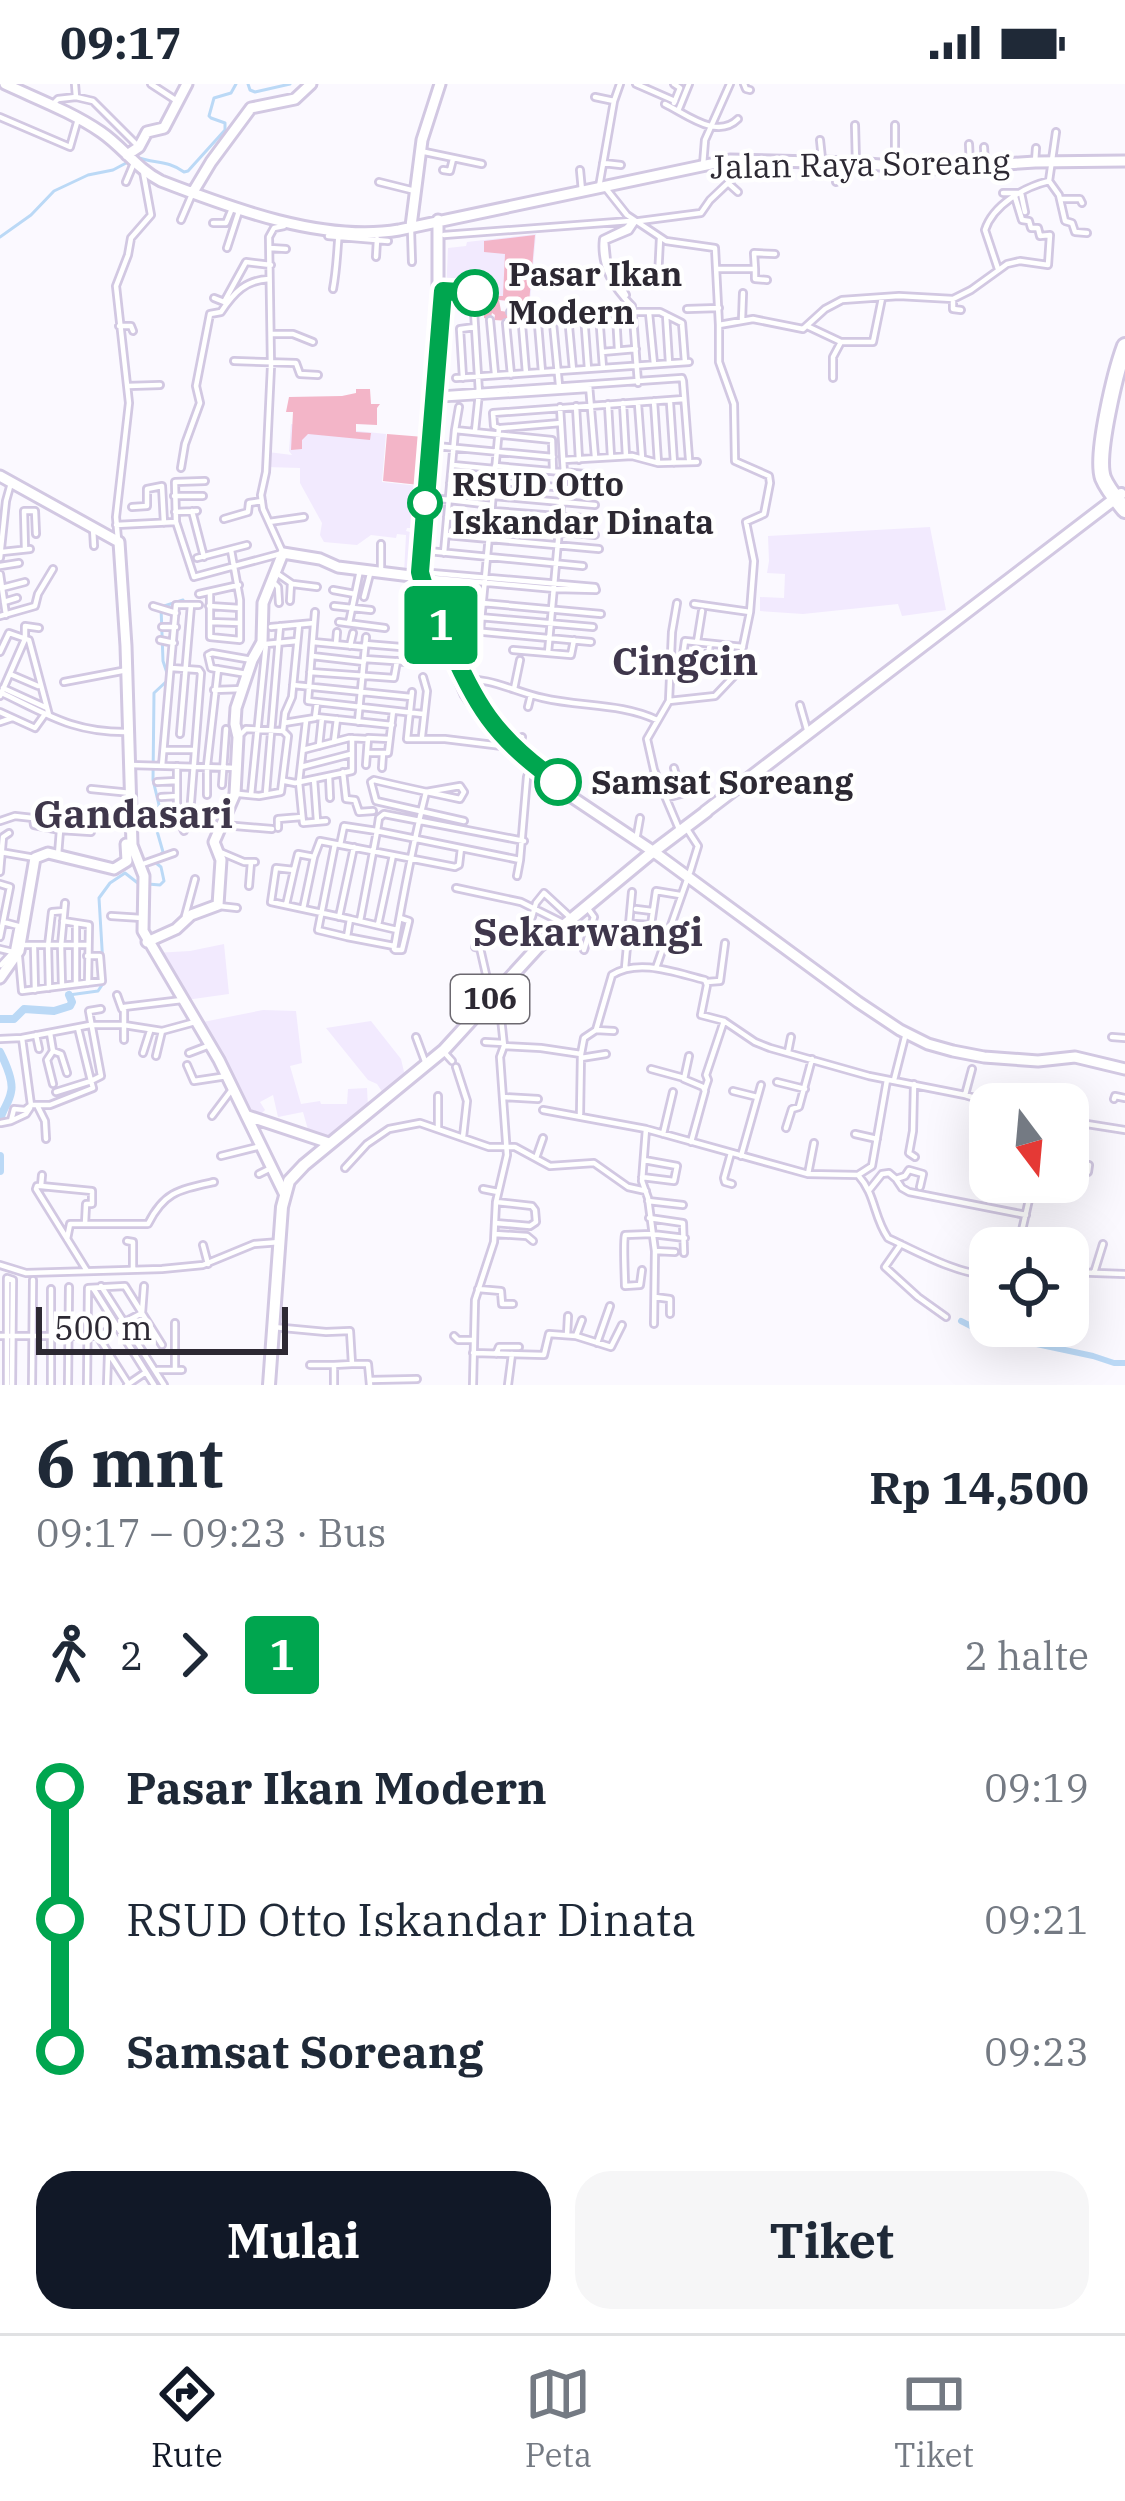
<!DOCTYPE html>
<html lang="id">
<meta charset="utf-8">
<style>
:root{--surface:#fff;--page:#f6f6f7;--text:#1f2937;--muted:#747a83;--line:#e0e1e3;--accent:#111827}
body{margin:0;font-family:"IBM Plex Serif",serif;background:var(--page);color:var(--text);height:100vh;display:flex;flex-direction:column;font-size:45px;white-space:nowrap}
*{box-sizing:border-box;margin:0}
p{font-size:39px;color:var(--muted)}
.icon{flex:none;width:66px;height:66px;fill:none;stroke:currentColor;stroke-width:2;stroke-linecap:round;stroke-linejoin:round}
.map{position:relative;height:1301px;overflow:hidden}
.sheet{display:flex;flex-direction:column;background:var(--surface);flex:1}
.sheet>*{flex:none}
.badge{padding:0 24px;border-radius:9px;font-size:42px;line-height:78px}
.needle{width:78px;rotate:164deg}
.buttons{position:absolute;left:969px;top:999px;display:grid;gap:24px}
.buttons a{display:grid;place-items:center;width:120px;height:120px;border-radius:24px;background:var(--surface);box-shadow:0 12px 48px #0002;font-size:60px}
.scale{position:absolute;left:36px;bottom:30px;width:252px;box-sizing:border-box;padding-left:12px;border:6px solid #2d2933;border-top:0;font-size:33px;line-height:42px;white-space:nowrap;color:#2d2933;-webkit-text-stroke:9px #fff;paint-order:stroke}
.map>.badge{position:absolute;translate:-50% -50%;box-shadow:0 0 0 6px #fff}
.legs{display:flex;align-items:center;gap:18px;height:132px;padding:0 36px;font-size:39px}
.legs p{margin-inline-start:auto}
.head{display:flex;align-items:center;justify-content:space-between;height:204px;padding:0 36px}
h1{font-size:66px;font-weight:800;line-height:90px}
.cta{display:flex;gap:24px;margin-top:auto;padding:24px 36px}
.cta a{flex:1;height:138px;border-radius:36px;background:var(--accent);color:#fff;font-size:48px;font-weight:800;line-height:138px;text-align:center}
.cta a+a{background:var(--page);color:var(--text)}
ul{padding:0 36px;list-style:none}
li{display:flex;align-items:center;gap:42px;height:132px;font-size:45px}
li i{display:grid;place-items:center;width:18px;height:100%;margin:0 15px;background:currentColor}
li i::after{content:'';width:30px;height:30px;margin:-15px;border:9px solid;border-radius:50%;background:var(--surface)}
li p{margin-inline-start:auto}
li:first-child i{background:linear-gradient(#0000 50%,currentColor 0)}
li:last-child i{background:linear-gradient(currentColor 50%,#0000 0)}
.status{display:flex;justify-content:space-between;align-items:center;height:84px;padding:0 60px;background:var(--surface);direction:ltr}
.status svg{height:33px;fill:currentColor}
.tab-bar{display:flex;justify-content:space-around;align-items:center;height:168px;border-top:3px solid var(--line);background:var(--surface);font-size:33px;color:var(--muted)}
.tab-bar a{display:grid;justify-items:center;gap:6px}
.tab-bar .current{color:var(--accent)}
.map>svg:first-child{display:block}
.built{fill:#f2eafe}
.green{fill:#f3b5c8}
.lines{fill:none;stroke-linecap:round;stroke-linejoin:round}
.stream{stroke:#bbd9f6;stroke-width:3}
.canal{stroke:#bbd9f6;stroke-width:6}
.river{stroke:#bbd9f6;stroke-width:8}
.street-casing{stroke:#d2c8e2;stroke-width:10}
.secondary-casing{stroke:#d2c8e2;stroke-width:15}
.primary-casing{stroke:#d2c8e2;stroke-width:16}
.highway-casing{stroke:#d2c8e2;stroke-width:20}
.street{stroke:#fff;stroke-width:4.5}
.secondary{stroke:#fff;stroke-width:9}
.primary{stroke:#fff;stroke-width:10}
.highway{stroke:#fff;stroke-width:14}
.line-1-casing{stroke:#fff;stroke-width:27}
.line-1{stroke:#00a64f;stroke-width:18}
.stop-1-dot{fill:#fff;stroke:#00a64f;stroke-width:6}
.labels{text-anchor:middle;stroke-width:9;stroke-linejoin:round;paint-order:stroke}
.shield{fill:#fff;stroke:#6c6970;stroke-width:3}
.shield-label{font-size:30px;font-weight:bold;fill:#2d2933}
.street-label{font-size:33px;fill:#2d2933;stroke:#fff}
.stop-label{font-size:33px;font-weight:bold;fill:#2d2933;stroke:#fff;text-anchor:start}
.quarter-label{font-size:39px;font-weight:bold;fill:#3f374b;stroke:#fff}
</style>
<div class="status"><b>09:17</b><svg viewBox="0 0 49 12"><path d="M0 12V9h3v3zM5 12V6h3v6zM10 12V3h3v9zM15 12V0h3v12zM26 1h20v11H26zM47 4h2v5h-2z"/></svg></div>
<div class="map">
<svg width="1125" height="1301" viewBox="0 0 1125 1301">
<rect width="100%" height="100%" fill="#fbf9ff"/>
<path class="built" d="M536,150L530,218L498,216L496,227L461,223L462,214L446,211L448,164L466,162L467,158Z
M291,340L386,350L382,398L419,402L414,444H407L406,447L414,449L411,489H404L406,451L397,450L396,454L371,451L357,461L324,458L320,451L322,439L300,399V384L267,383L268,368L292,371L289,367Z
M930,443L946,526L902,532L898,520L803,530L760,527V513L784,514L785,490L767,489L769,477L768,452Z
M224,860L229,910L186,916L155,869L190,867Z
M263,926L296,927L302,979L290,982L301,1020L320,1017L321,1020H347L348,1005L367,1004L368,1023L329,1055L309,1049L303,1028L278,1033L273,1011L260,1018L265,1026L258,1033L247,1027L198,939Z
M371,937L401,975L405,992L383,1009L377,1000L368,996L326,944Z"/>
<path class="green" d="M535,151L529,219L499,216L501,227L508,228L511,232L509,237L494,236L495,231L492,229L490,236L484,234V226H493L492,212H503L505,170L484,168V157Z
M356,305H370L371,320H380L377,324V341L356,340V348L371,349L370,356L308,350L302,356V365L291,366L293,328H286L289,313L342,312L356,309Z
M387,350L424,353L419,401L383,397Z"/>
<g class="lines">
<path class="stream" d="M248,0L250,6L255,8L290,0
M136,73C155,80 168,76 184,88L188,87L225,46V39L211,34L209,32L214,14L231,9L236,0
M0,153L31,131L54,107L88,91L113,86L128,78
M159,772L163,768L155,740L159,721L153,696L154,609L169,595L163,577L161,523L183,516
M148,800L160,801L164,797L161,783L156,779
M69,911L98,907L104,898L99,814L110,799L125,789L139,800"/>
<path class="canal" d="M961,1237L998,1256L1032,1259L1093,1272L1114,1279H1125"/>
<path class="river" d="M0,935H14L24,925L54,927L70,922L72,918L69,911
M0,968C5,978 14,997 11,1008C9,1020 2,1025 0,1037
M0,1072V1087"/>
<g class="street-casing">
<path id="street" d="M75,0L76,13L93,17L139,63
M151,0L177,17
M636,0L675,17
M674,0L680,4L674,19
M744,0L746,5L750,6
M595,13L614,17
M54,19L58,15L76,13
M665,20C686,30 717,56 738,35
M678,27L689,0
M0,33L70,63L78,35
M855,41L856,79
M820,56L822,75
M969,60L970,82
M984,63L985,81
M420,67L482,80
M1035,78L1036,64
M603,79L621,81
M703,81L705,56L730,0
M895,82V41
M443,86L450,87L453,75
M580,86L582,107
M809,91L812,77
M1049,97L1059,111L1065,137L1072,139L1075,148L1087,149
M126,98L134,79
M379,98L415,107
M836,98L839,78
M728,99L738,108
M604,102L627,131L666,157L715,164L719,241L753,235L803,245L825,225L842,216L899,212L953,215L971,206L1007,180L1020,177L1048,181L1050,151L1040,152L1038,144H1031L1029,137L1022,136L1015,113
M599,103L614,17L620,0
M1003,109H1021L1025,128
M1060,115H1080L1082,119
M181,136L193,108
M213,139H226L233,122
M411,147L412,178
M444,151L630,137
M328,152L388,157
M227,164L240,124
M270,164L286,165
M376,173L377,155
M718,185H755V195L767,196
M755,185L754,169L775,170
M998,185L985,146C993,121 1024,103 1049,97L1056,48
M658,194L660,154
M333,205C337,184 337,167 339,146
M626,211L607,177L605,157L629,147L635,138
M214,214L224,218L246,178L271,181
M953,215V225L961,226
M632,222C613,203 600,182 603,155L626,144L632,138L701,129L710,116L750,78
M687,225L719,224
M474,227L479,309L475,347
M510,228H660L682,239L685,278
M537,228L542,288
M521,229L526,289
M552,229L559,301
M649,229L654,280
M599,230L603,284
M616,230L618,266
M584,231L588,285
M666,231L669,279
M568,232L573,286
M633,233L638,299
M490,236L495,290
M742,236L743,209
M506,239L511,291
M119,242H131L133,247
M807,242L841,258L833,273V294
M271,250H293L313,258
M841,258H873L882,214
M602,268L636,265
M234,277L296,279L300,290L318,291
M456,294L689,278
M463,294L460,245L475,243
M683,297L689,375
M589,301L595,373
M128,302L160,301
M434,311L682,294L683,297
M432,315L588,305
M654,317L658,379L697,378
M623,319L626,372
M670,319L674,379
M608,320L611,373
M638,320L642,374
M576,322L579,376
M501,344L561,339
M455,346L552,356L553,387
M436,362L553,373
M437,362L428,467L583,482
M564,376L632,372L658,379
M453,381L495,385
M495,382L585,390
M181,384L185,360L200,319L196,302L210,230L221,228C234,208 246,196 269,195
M494,397L596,407
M450,399L492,404
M174,412H203
M493,412L595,421
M432,414L492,421
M132,423L147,422V405L162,402L164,439
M192,427L204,473
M493,427L595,435
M175,428L197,427
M447,433L489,438
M224,435L248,428L249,419L262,417
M176,438L194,493L283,469L263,425L261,411L266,388L271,282L269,153L274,144L284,142L286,137
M269,438L304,433
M116,441L176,438L175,398L205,397
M490,441L595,451
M93,444L94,462
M446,451L599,465
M118,456L116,433L129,319L116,202L128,171L131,154L151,131L143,87
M381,460V484
M25,465L24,427H35L36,450
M2,468L30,465
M444,469L455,346L459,323
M0,474L6,417L11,399
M197,474L247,461
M0,482L19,479
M275,488L291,499L290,517
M420,488L595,503L596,506L555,505L422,493
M0,490L6,531
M272,497L278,503L279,519
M293,500L317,503
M2,504L25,498
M333,506L355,510
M210,508V553L240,556V516L231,466
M199,510L239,501
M364,513L371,486
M428,514L601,530
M4,518L17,514
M694,520L750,528
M153,522L176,529
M209,522L240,524
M334,522L371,526
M315,528L308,617L423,630
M435,529L593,543
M0,532L35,522L38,510L53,485
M210,538L240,539
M339,538L385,544
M349,539L360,486
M162,543H176
M271,543L314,539
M442,544L591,558
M480,548L499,344L494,342L493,329L684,315
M160,556L174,559
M313,558L365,563
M697,558L702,527
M336,560L337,548
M365,560L413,564
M350,562L353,549
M513,566L571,571L574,556
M0,568L9,549L29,556L49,631
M548,569L564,390L560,323
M312,572L364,578
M694,574L683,571L685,557L743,563
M694,574L707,575L710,560
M364,575L409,578
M171,584L199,586L201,589L191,718
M310,588L394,594L397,577
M10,590L38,602
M247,590L211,584L208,571L212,569L252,576
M694,590V574
M459,596C488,592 515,608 543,614C581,623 621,619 657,636
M64,598L127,586
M293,601L411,613
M3,604L47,624
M514,605L520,576
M214,606L243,605
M0,608C48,631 74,649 129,648
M412,608L407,655H445L502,662
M0,612L25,555V542L39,544
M669,617L672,548L677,519
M800,621L808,649
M528,623L531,611
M0,628L35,644L45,630
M316,633L392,641
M306,637L299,698L303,739L326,737
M0,638L12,634
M358,638L366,553
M284,639L315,634L317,619
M180,650L191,521
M239,652L246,645L283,647
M422,652L427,607L423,593
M334,658L337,635
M319,662L322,634
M164,666H194
M303,666L349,654L367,655
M517,667L522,653
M367,669H388L393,627
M130,681L237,684
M366,681L368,654L389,655
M162,682L176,521H199
M177,682V731L184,747
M301,683L351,670
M382,684L383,669
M343,688L346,715L355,716L359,728L373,727
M329,692L330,714
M314,695L317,737
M285,697L295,699L352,687V654
M157,698L177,697
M222,701L226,645
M91,705L131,709
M266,709L280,542
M239,710L259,712L281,708L288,652L283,647L285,629L292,613L299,541
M207,711V682L218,585
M251,711L266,560L297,557
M161,713L177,712
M666,714L681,710L674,684
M214,725H229
M0,737L15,732L33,734L34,741L60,746L58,771
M109,739H128
M224,741L272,745
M278,744V735L302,733
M679,745L654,686L647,655L669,617L715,612L734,592L739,581L750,528L754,477L746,438L764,430L770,399L769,392L735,377L734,320L719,278V241
M687,745L698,762L690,788
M60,746L91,748
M637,751L640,734
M524,757L384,730L379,734L377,747L520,776L527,693L530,684
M335,760L318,846L347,853
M340,761L344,742L377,747L360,837
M218,767L244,778H255
M0,768L35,774
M140,781L174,769
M0,788L3,753L9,749
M517,792L520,776
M0,800L10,803L0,853
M249,802L251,778
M456,804L521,818L565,840
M286,821L294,786
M219,822L237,824
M303,825L314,773
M636,825L652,827
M111,832L142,834
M185,832L195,795
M339,833L354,763
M532,833L536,819L544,809L571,834
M350,835L271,818L276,784L294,786L298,770L314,773L320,757L455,783L459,781L461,764
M63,837L89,841L88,899
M76,840V900
M636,840L651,841L656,807L680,811
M378,841L393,771
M528,849L539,862
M15,861H87
M394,862L347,853L350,835L397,846
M475,863L480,864L488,899L498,907
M34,864L35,906
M0,865L13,868
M394,865C403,812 413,760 426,708L460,702L464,708L460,715C431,709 403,703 374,696L371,698L376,717L464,737
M395,866H402L409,837L400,834
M584,866L594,833L586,822
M19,873L22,907L102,897L100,872H87
M1,881L13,868L18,842L3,838
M625,884L632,808
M656,884L688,793
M707,898L720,897L725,859
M62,902L61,862L65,819
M49,904L48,862L52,828L64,827
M117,911L122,925
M493,912L501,934L504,962L541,964L581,970L584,954L596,946L612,891C639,874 676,889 705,896L707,901L701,931L724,937L755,958L770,964L869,992L965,1011L994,1020
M78,944L91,997
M596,946L614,947
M50,949L53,967L61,970L67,989
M36,951L39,965
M416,953L426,980
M1112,953L1125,954
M0,955L22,954
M124,956V941L162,947L195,938
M485,958L503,959
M443,967L452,977
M788,968L791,953
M143,969L150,947
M189,969L210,961
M156,972L162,947
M689,972L684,995L703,1003L705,1007L691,1058
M581,974L606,970
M187,981L194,997L227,992
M456,983L467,1017L463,1053
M651,985L684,994
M894,996L906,949
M777,998L805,1005
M53,1000L47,976L53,967
M914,1000L913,1047L909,1069L915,1073
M705,1005L708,996L706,991L724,937
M733,1007L757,1013
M56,1008L91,997
M965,1011L972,985
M438,1012V1043
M503,1013L538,1015
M1114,1015L1115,1012L1125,1014
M31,1021L22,954L90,941H124V923L182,916
M38,1023L45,1037L46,1055
M543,1026L646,1045L808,1090L858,1091C876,1111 873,1132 888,1154C912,1165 964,1194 990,1190
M580,1030L581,970
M212,1032L230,1008
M11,1037L26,1030L30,1024
M1068,1037L1125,1046
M1,1039L11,1037L14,1025L25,1026L31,1021H50L93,1004L91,997L101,992L89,927L101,925
M1079,1039L1070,1080L1078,1082V1087L1088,1088L1089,1081
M786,1044L792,1025L799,1023L812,975
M646,1045L642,1097L648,1114L655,1167L654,1240
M663,1050L673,1008
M855,1050L877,1055
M731,1069L724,1094L725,1098L732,1100
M221,1072L257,1063
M741,1072L761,1001
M536,1074L543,1054
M345,1084L367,1060L389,1045L420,1039L489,1063H515L550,1082L594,1079L628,1103L646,1107
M259,1090L273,1083
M808,1090L814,1059
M42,1091L41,1102L92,1107V1120
M858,1091L872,1082L887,996
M642,1093L674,1097L677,1082L644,1076
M896,1095L902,1104L909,1108L1026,1131
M1050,1098L1056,1099
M41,1102H37L36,1105L87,1187
M483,1105L498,1108
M870,1105L882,1090L889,1089L896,1095L905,1092L909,1086L923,1090L920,1103
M648,1117L683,1121
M649,1134L683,1139L684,1169
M495,1139L530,1142L536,1138L535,1126L532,1122L496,1118
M85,1140L86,1120H91
M495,1150L527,1152L533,1157
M67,1155L70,1140H148C164,1108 178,1106 214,1098
M127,1157L133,1158V1186
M901,1160L885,1183L918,1213L946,1233
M203,1161L208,1180
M1018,1164L1033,1098
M655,1167L675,1168
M0,1181L26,1189L162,1185L203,1181L254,1160L280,1158
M642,1186L640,1201L625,1202C625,1193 623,1158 625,1151L652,1150L685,1154
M1068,1188L1125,1190
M1094,1189L1103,1160
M101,1202L164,1301
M93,1204L154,1301
M478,1205L501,1207L502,1220H513
M655,1213L670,1215V1230
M90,1240L129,1301
M273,1243L326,1248L350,1247L352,1280L334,1281V1301
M567,1251L568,1232
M0,1252H98L142,1229L144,1202
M454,1252L458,1256H473
M576,1252L582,1236
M597,1259L610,1222
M473,1269L544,1271L549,1250L576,1252L611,1263L622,1241
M496,1270L499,1263H519
M352,1280H368L370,1301
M310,1281H334
M157,1286H182
M175,1286V1239
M370,1296L417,1295
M7,1301V1194L13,1196L12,1301
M32,1301L33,1196
M51,1301V1205
M68,1301L69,1203
M87,1301L88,1204L125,1202L162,1261
M107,1301L108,1271
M127,1301L146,1288
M473,1301L475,1216L494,1158L496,1118L507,1071L500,973L504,962
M508,1301L512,1270"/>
</g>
<g class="secondary-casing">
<path id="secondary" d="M5,0C37,15 72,28 101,48C123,63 137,85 161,97C231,124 324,159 399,146L730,76L856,79L929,85L1035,78L1125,77
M127,71L139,63L147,48L164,44L187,0
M193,108L211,78L251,24L295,15L311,0
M438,136V223L416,489L419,502L466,610L499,656L539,691L654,768L858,918L900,946L928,960L953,967L984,973L1038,977L1075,973L1125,985
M411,142L422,56L440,0
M0,392L119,458L126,562L132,761L144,792L143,847L219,976L284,1109
M147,858L176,845L191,831L218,821L221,776L214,758L235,710L238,653L235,640L236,624L252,576L262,558L263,519L283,469L320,475L338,483L419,493
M0,894L19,867L35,774L48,769L114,785L127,777L126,760
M248,1032L329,1059"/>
</g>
<g class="primary-casing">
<path id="primary" d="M705,728L1121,410
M269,1301L282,1123L289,1097L304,1081L444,966L539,862L650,770L707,727"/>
</g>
<g class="highway-casing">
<path id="highway" d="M1125,262C1116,286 1095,371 1103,394C1108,406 1117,416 1125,426"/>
</g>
<use href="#street" class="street"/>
<use href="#secondary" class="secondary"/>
<use href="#primary" class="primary"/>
<use href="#highway" class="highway"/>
</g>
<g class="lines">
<g class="line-1-casing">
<path id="line-1" d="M475,209L443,207L420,488C425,510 436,529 445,550C474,619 495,655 558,698"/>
</g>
<use href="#line-1" class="line-1"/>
</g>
<g class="stop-1-dot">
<circle cx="475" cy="209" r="21"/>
<circle cx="425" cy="419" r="15"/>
<circle cx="558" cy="698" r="21"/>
</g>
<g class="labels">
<rect class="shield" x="451" y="891" width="78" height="48" rx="9"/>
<g class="shield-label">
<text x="490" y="925">106</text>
</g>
<g class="street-label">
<text transform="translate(860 80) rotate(-1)" y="12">Jalan Raya Soreang</text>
</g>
<g class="stop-label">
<text x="508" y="202">Pasar Ikan<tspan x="508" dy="38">Modern</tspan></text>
<text x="452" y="412">RSUD Otto<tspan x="452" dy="38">Iskandar Dinata</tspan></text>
<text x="591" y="710">Samsat Soreang</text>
</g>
<g class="quarter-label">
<text x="685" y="591">Cingcin</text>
<text x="133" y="744">Gandasari</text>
<text x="588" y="862">Sekarwangi</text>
</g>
</g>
</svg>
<div class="buttons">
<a><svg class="needle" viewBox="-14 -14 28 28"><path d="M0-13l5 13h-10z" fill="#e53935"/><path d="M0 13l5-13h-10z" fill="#747a83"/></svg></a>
<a><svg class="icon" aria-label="locate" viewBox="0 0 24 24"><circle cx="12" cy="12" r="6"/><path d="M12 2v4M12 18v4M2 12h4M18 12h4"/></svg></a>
</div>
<div class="scale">500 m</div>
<b class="badge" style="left:441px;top:541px;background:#00a64f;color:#fff">1</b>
</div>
<section class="sheet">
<div class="head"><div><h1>6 mnt</h1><p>09:17 – 09:23 · Bus</p></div><b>Rp 14,500</b></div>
<div class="legs"><svg class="icon" aria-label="walk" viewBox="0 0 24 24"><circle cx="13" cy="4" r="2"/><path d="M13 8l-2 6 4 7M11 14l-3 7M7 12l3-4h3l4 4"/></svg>2<svg class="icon" aria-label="forward" viewBox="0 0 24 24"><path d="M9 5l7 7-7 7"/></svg><b class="badge" style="background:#00a64f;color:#fff">1</b><p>2 halte</p></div>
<ul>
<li><i style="color:#00a64f"></i><b>Pasar Ikan Modern</b><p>09:19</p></li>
<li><i style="color:#00a64f"></i><span>RSUD Otto Iskandar Dinata</span><p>09:21</p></li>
<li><i style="color:#00a64f"></i><b>Samsat Soreang</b><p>09:23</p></li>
</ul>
<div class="cta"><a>Mulai</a><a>Tiket</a></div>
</section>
<nav class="tab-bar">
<a class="current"><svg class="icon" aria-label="directions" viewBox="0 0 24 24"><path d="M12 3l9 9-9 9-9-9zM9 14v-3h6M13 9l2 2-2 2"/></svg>Rute</a>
<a><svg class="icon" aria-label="map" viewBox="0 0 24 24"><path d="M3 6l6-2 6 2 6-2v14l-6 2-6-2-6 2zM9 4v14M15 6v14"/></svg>Peta</a>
<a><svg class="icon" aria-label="tickets" viewBox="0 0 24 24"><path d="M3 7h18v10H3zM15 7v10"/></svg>Tiket</a>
</nav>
